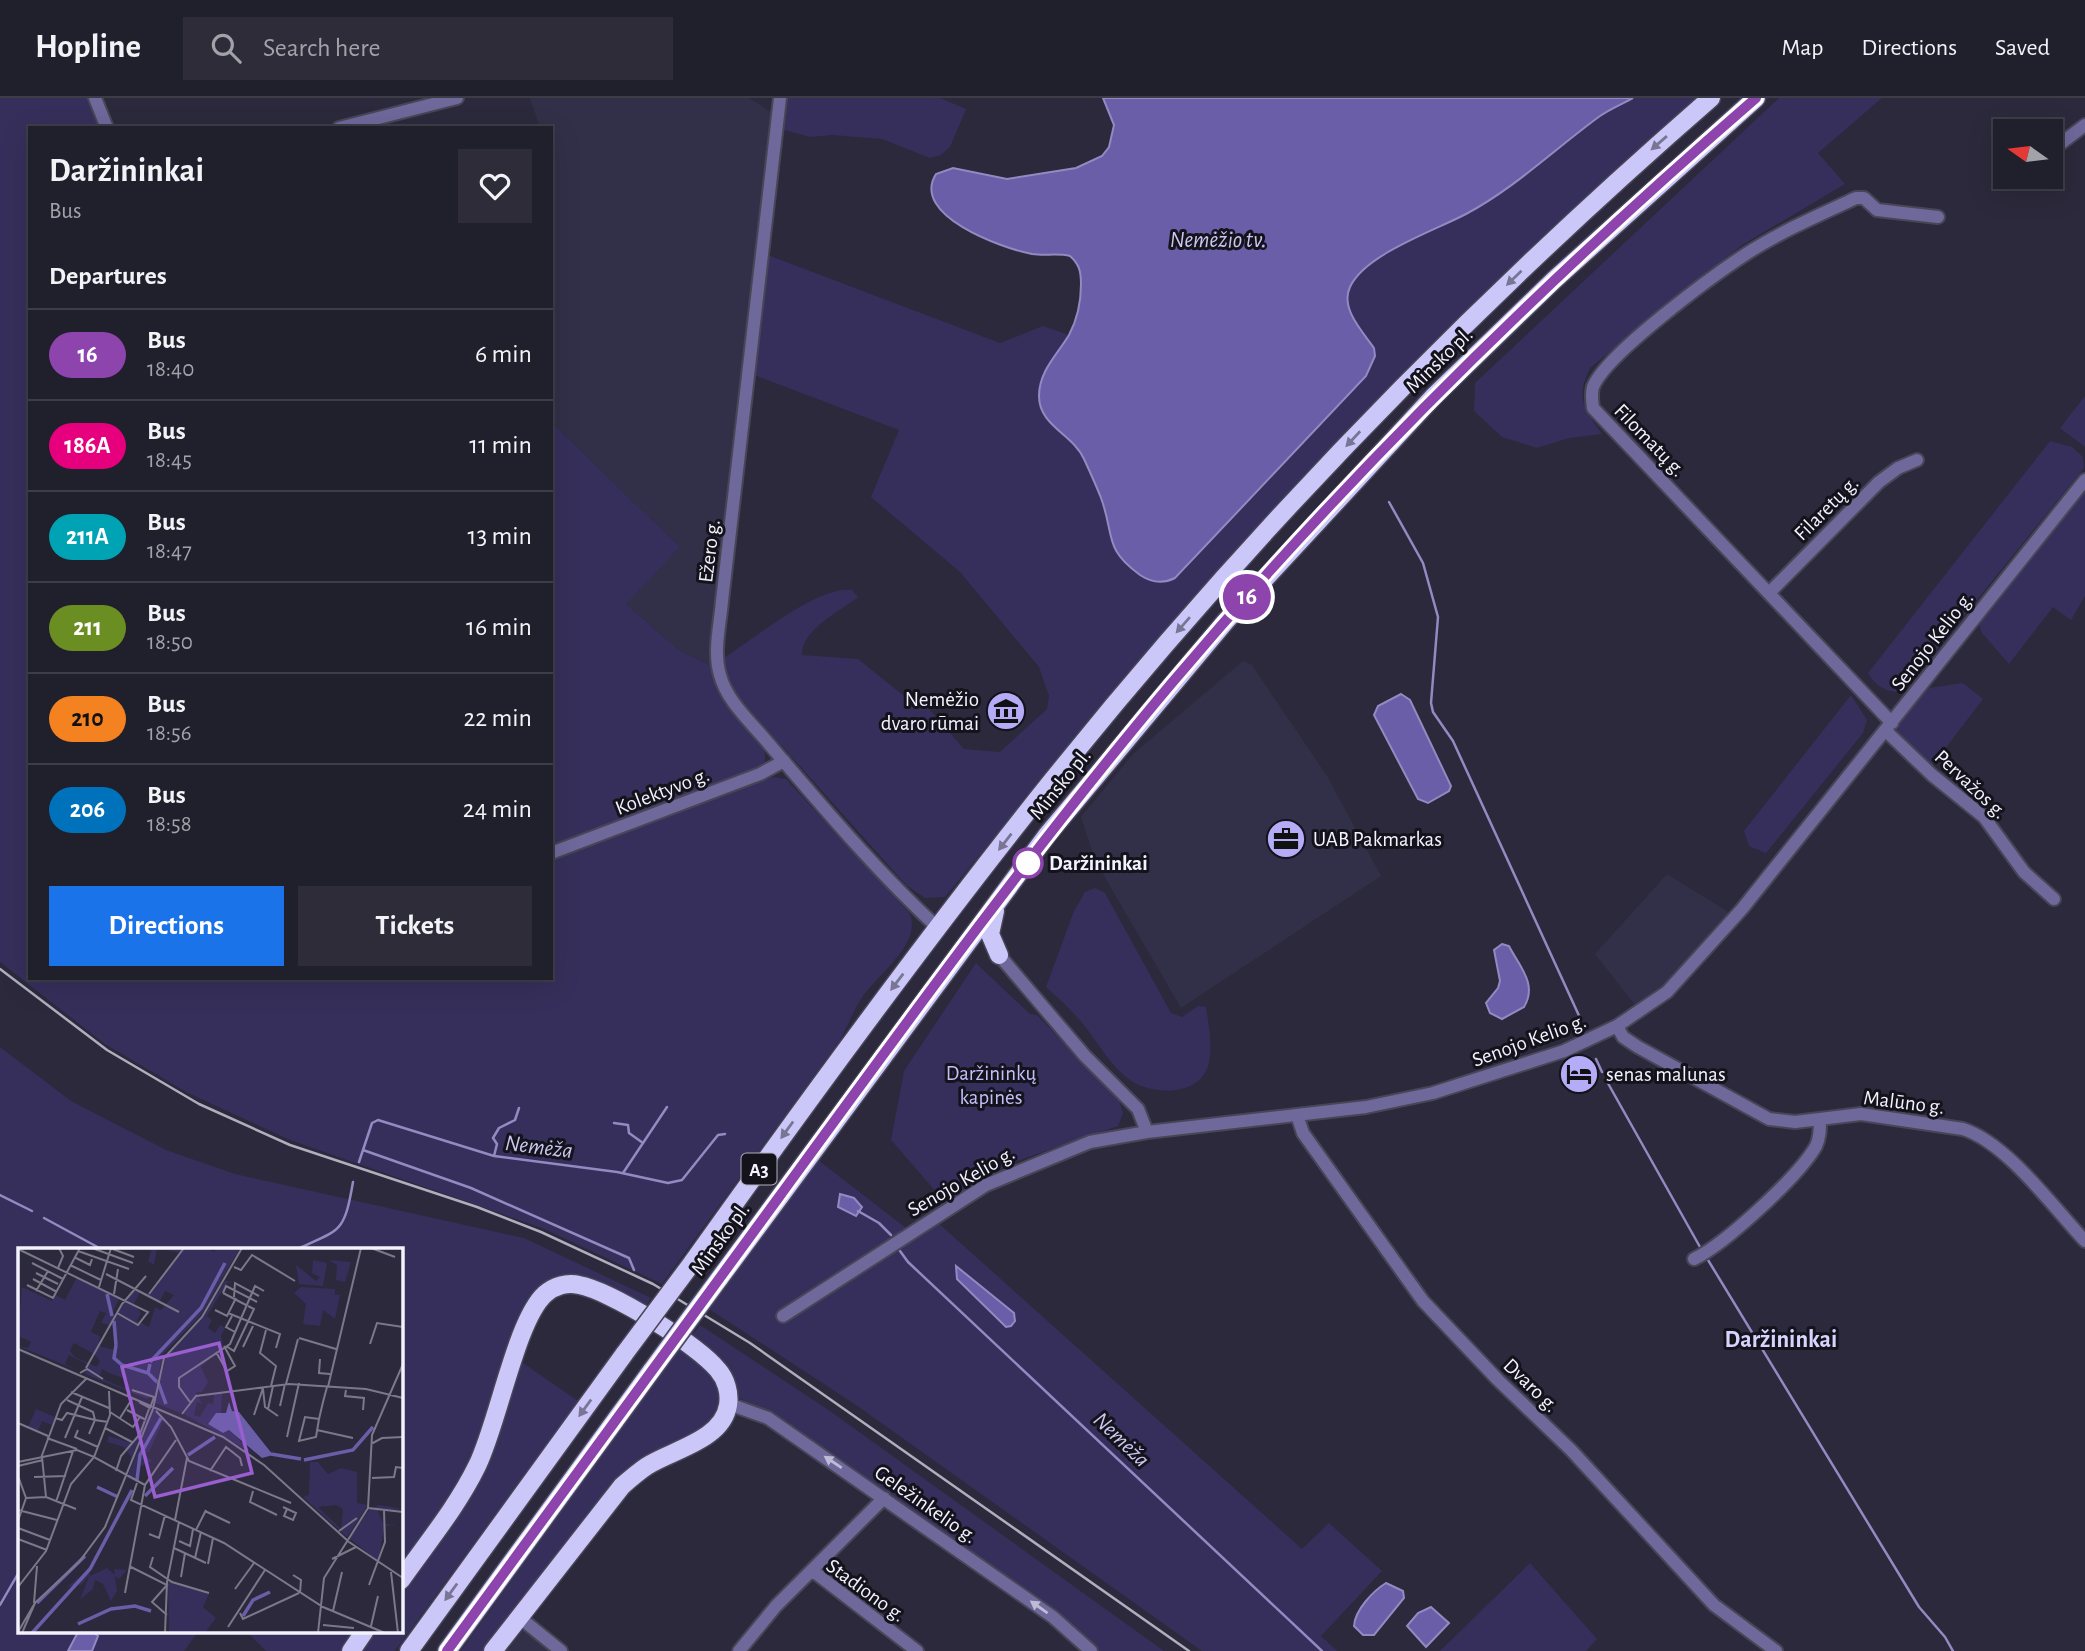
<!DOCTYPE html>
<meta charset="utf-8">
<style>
:root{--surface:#201f2c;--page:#2d2c38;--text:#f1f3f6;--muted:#a2a2a9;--line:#3d3d48;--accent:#1a73e8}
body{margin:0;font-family:"Alegreya Sans",sans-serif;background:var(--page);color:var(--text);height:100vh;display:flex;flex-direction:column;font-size:26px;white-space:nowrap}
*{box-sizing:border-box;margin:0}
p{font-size:23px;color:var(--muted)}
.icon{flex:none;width:38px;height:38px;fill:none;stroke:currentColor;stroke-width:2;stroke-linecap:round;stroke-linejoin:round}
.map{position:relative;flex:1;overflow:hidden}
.panel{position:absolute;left:28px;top:28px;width:525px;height:854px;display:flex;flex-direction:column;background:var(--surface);border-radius:0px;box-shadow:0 7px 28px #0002,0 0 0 2px var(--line)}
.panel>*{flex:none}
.badge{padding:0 14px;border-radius:23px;font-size:24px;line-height:46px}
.needle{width:46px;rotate:284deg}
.buttons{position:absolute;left:1993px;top:21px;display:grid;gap:14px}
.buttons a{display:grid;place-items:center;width:70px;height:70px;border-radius:0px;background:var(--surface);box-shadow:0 7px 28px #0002,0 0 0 2px var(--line);font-size:35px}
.map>.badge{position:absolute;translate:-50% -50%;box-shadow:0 0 0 4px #fff}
h2{padding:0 21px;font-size:26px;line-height:63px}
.round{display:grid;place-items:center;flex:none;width:74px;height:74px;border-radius:0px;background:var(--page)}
.summary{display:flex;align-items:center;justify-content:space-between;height:119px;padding:0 21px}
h1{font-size:33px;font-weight:700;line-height:52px}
.action{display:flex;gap:14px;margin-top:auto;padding:14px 21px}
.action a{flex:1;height:80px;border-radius:0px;background:var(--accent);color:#fff;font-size:28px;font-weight:700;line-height:80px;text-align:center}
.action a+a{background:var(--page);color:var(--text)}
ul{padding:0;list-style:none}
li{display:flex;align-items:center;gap:21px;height:91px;padding:0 21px;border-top:2px solid var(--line)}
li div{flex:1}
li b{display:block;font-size:26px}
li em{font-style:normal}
li .badge{min-width:77px;font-weight:700;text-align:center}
header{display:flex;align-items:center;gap:42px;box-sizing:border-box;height:98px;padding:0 35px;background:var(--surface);border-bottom:2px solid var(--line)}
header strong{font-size:33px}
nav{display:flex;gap:38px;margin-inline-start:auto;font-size:24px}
.search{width:490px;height:63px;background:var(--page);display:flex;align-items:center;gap:18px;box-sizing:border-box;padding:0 24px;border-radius:0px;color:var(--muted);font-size:26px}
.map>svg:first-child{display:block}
.built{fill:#323048}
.green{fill:#362f5b}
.water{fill:#6a5ea8;stroke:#938ac2;stroke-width:2}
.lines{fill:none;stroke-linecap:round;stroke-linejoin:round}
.stream{stroke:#938ac2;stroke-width:2.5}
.minor-casing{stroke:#474556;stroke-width:16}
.highway-casing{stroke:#474556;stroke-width:21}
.minor{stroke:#6e689b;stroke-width:12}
.highway{stroke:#cbc7f9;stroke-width:18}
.rail{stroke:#afaebd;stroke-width:2.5}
.highway-bridge-casing{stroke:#474556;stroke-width:21;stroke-linecap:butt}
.highway-bridge{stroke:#cbc7f9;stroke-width:18}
.oneway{fill:#797695}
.oneway2{fill:#bebbd7}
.line-casing{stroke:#fff;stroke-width:16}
.line{stroke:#8e44ad;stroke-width:10}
.stop-dot{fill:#fff;stroke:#8e44ad;stroke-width:3.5}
.labels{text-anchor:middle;stroke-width:6;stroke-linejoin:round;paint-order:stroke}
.shield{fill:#14131b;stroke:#b0afbb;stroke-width:2}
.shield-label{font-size:19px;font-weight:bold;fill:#f3f2ff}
.street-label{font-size:21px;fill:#f3f2ff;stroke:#14131b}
.poi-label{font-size:21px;fill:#f3f2ff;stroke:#14131b;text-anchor:start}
.stop-label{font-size:21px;font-weight:bold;fill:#f3f2ff;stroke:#14131b;text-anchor:start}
.park-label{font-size:21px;fill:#c4befc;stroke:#14131b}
.water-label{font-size:23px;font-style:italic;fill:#c9c6ef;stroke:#14131b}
.quarter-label{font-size:24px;font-weight:bold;fill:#d7d3ff;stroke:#14131b}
.inset-river{fill:none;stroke:#6a5ea8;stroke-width:3.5}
.inset-road{fill:none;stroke:#7b7989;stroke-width:2}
.view{fill:#995ecf;fill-opacity:0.15;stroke:#995ecf;stroke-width:3.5}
.inset-edge{fill:none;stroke:#f3f2ff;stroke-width:3.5}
</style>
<header>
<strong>Hopline</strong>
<div class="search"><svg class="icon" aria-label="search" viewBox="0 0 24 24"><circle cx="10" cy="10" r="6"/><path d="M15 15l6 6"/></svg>Search here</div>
<nav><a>Map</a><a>Directions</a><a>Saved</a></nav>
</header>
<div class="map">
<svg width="2085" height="1553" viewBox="0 0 2085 1553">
<rect width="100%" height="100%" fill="#2b293b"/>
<path class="built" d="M530,0H749L771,14L712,568L680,553L625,505L680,449L551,324V30H540Z
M1243,563L1252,567L1327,678L1381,778L1181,910L1096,764L1081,719L1133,656Z
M1667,776L1730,815L1671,881L1636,908L1595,856Z
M520,1530L550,1553H503Z"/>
<path class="green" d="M0,0H88L100,30H30V880H551V761L773,679L786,681L910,816C921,846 880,875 863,898C854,911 848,928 840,942L662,1186L542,1130L290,1042L188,995L105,946L0,864Z
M785,0H940L966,11L950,49L941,57L930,60L882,41L832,37L810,39L781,31Z
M1633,0H1697L1542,139L1318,362L1161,536L945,799L925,800L906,787L731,591L724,560C754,541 818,487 852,492L858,499C840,513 801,532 802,557L858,561L904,598L928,610L964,651L1000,654L1047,611L1049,598L1039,569L960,474L871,399L899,332L754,277L765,156L1000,245L1043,228L1069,237L1055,256L1058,332C1085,352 1099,386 1106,419C1108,428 1109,442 1114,450C1127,469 1152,491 1175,480L1366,278L1374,250C1362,234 1340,210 1350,189C1365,156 1436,132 1466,116C1517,89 1556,44 1605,15C1614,10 1624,5 1633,0Z
M1779,0H1882L1818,55L1845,86L1742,147L1590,270C1575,302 1584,309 1602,336L1569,340L1537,350L1502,339L1474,313L1475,285Z
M2085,298V349L2060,330Z
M551,324L680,449L626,506L680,553L712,568C715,581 719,592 726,604C740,625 776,642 762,672L551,749Z
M2050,343L2072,349L2083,359L2084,370L1902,594C1887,595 1875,588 1868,575Z
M2085,391V498L2071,522L2053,509L2009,566L1982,535L1979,526Z
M1963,585L1983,601L1931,669L1897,635L1898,627L1928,590Z
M1851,597L1867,622L1863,635L1766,755L1749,748L1744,733Z
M1095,790L1105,795L1171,915L1182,919L1198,908L1206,909C1211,942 1221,986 1176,992C1166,994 1148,991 1139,987C1113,976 1096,939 1077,919C1068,909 1057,899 1046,889L1074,813L1085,794Z
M976,865L1030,916L1037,917L1118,1000L1123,1015L1118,1028L1011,1065L945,1104L891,1042L904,973Z
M0,949L71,1003L166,1052L235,1076L524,1140L651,1200L644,1212L605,1188L542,1191L462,1379L401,1470V1152H19V1534H198L184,1553H0Z
M818,1062L915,1137L936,1123L1302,1451L1329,1425L1382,1473L1321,1538L1337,1553H1202L856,1307L709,1211Z
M700,1227L830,1313L1164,1553H1094L775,1320L738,1299L732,1283L689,1241Z
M681,1248L713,1275L723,1304L712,1325L645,1363L486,1553H461Z
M520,1263L578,1303L395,1553H359L373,1534H401V1494L462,1408Z
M1530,1465L1597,1541L1586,1553H1440Z
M247,1534H355L342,1553H266Z"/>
<path class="water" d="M1103,0H1633C1622,6 1610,11 1600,18C1556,50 1515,90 1466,116C1436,132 1365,156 1350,189C1340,210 1362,233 1374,250L1375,258L1366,278L1175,480C1163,486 1152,485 1140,477C1103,450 1115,438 1101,400C1096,387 1090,374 1084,361C1073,336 1039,328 1039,298C1039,273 1057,257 1069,237C1078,220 1081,204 1081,186C1081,173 1079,166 1070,158C1058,155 1045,158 1032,156C1001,150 910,117 936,76L953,70L1007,81L1076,70L1102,58L1109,49L1114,27Z
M1401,596L1410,602L1451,688L1449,693L1428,705L1418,701L1374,617L1378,608Z
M1502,846L1509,848C1519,868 1538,886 1524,909L1502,921L1490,915L1486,905L1498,890L1500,883L1494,852Z
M840,1096L854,1100L862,1109L856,1118L838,1109Z
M956,1168L1014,1215L1015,1223L1011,1228L1006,1229L957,1181Z
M1386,1485L1403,1493L1404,1500L1374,1537H1363L1354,1528C1355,1512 1373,1493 1386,1485Z
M1431,1509L1449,1525L1426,1549L1407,1528L1418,1515Z
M78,1534H93L98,1538L92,1553H68Z"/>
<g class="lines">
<path class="stream" d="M1389,404L1423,465L1438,519L1431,605L1433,614L1453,643L1581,922
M1596,961L1602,974
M1605,980L1700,1149
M614,1025L628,1027L629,1035L643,1045
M363,1052L471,1090L629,1160L634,1172
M494,1058L497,1046L493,1040L499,1030L515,1022L519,1010
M359,1064L372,1025L378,1022L494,1058L617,1074L668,1085L682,1082L718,1037L725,1036
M623,1075L667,1009
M0,1097L32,1113
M858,1113L879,1125L891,1137
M44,1120L103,1152
M295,1152C341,1131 344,1136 353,1084
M900,1153L908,1164L1322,1553
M1708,1162L1919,1509L1945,1539L1953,1553
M0,1507L19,1474"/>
<g class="minor-casing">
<path id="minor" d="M95,0L107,30
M780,0L722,503C720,527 713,554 720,577C727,604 752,625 769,646C823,709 877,774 938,830
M339,30L457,0
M2051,53L2085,27
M1769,495L1879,384L1898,370L1917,362
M1892,625L1593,310C1592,302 1591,296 1593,289C1606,256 1714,177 1746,156C1780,134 1819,117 1856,100H1864L1877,112L1938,119
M1886,633L1932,677L1984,719L2024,774L2054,801
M551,755L760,676L784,663
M999,857L1085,958L1138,1011L1147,1034
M1617,928L1623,939L1638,949L1769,1021L1795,1024L1861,1016L1963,1031C2007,1045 2053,1109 2085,1143
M1297,1017L1303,1035L1423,1203L1498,1282L1571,1352L1714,1507L1776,1553
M1694,1161C1725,1146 1799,1078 1816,1048C1820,1040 1820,1031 1820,1022
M783,1218L986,1087L1090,1044L1147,1034L1366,1009L1433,995L1564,953L1617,928L1667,894L1742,811L2085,382
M729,1306L768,1320L1053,1519L1091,1553
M813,1473L917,1553
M519,1519L561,1553
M739,1553L776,1508L884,1400"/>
</g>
<g class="highway-casing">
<path id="highway" d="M995,813L990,836L999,857
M692,1165C808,1002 926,840 1051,684C1249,437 1472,208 1711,0
M719,1181L1047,737L1225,524L1433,299L1554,182L1756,0
M401,1482C427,1445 457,1409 477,1368C498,1326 516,1222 545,1196C554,1188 567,1184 579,1187C611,1193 698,1247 718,1272C726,1281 730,1295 728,1307C723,1342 672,1352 647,1368C638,1374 630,1381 622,1388L493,1553
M351,1553L364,1534
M409,1553L625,1255
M447,1553L652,1272"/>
</g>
<use href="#minor" class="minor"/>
<use href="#highway" class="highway"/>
<path class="rail" d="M0,871L107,952L199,1006L290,1047L477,1109L541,1134L653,1186L750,1245L1189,1553"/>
<g class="highway-bridge-casing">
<path id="highway-bridge" d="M625,1255L692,1165
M652,1272L719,1181"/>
</g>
<use href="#highway-bridge" class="highway-bridge"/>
</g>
<defs><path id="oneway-solid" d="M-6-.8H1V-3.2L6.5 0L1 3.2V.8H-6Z" transform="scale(1.75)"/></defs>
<g class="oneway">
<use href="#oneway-solid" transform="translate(1659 45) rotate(139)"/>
<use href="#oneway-solid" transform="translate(1514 180) rotate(136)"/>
<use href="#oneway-solid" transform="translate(1353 341) rotate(133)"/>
<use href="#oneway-solid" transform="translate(1183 527) rotate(131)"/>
<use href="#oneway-solid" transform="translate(1005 744) rotate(128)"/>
<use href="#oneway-solid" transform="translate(897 884) rotate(127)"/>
<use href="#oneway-solid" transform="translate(787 1032) rotate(126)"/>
<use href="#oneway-solid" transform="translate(585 1310) rotate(126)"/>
<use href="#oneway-solid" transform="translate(451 1494) rotate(126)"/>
</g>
<g class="oneway2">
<use href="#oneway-solid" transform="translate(833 1364) rotate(-146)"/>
<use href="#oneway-solid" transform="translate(1039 1509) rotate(-145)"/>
</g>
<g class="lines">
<g class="line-casing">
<path id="line" d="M447,1553C558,1402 668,1250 779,1099C906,925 1032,751 1171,586C1349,375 1547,181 1756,0"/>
</g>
<use href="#line" class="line"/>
</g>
<defs>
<g id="museum-disc" transform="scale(2.0125)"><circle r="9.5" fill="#b5acf8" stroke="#14131b"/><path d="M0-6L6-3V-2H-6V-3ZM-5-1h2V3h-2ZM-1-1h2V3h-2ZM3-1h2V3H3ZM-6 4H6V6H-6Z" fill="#111"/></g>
<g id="office-disc" transform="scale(2.0125)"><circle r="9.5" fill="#b5acf8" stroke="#14131b"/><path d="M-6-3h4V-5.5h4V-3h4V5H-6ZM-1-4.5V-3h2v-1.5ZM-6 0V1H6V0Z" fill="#111"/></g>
<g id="hotel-disc" transform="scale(2.0125)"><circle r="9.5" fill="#b5acf8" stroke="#14131b"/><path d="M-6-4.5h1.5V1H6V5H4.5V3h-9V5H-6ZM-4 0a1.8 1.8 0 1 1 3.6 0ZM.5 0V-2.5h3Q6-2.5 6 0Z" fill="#111"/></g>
</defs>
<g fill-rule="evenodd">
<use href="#museum-disc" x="1006" y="613"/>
<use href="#office-disc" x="1286" y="741"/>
<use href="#hotel-disc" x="1579" y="976"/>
</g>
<circle class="stop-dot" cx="1028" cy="765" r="14"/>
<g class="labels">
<rect class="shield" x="741.5" y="1055.5" width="35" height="31" rx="5"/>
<g class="shield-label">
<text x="759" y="1078">A3</text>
</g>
<g class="street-label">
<text transform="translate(1439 262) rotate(-44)" y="7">Minsko pl.</text>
<text transform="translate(1650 342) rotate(46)" y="7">Filomatų g.</text>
<text transform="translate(1826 410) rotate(-45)" y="7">Filaretų g.</text>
<text transform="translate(709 453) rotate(-83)" y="7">Ežero g.</text>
<text transform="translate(1932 543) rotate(-52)" y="7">Senojo Kelio g.</text>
<text transform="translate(1060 686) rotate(-51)" y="7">Minsko pl.</text>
<text transform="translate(1971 686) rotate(43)" y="7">Pervažos g.</text>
<text transform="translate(662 693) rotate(-21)" y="7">Kolektyvo g.</text>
<text transform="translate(1529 942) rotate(-20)" y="7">Senojo Kelio g.</text>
<text transform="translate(1904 1004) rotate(7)" y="7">Malūno g.</text>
<text transform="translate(961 1083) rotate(-30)" y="7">Senojo Kelio g.</text>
<text transform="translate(720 1141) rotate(-54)" y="7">Minsko pl.</text>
<text transform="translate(1531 1287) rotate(44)" y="7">Dvaro g.</text>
<text transform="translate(926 1406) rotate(35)" y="7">Geležinkelio g.</text>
<text transform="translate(866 1492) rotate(36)" y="7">Stadiono g.</text>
</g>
<g class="poi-label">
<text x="979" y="608" text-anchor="end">Nemėžio<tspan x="979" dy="24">dvaro rūmai</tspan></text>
<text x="1313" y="748">UAB Pakmarkas</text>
<text x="1606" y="983">senas malunas</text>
</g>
<g class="stop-label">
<text x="1049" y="772">Daržininkai</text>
</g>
<g class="park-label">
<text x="991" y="982">Daržininkų<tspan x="991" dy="24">kapinės</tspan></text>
</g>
<g class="water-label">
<text x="1218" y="149">Nemėžio tv.</text>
<text transform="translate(539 1048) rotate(7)" y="8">Nemėža</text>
<text transform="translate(1122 1341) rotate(44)" y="8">Nemėža</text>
</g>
<g class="quarter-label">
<text x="1781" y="1249">Daržininkai</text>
</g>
</g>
<g transform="translate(18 1150)">
<rect width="385" height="385" fill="#2b293b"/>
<path d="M134,0H189L196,4L199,0H222L183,67L144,107L138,145L150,104L184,70L207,33L215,34L209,35L189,68L194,72L190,80L197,85L202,77L207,80L203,88L205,98L183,119L190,134L184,144H178L184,156L179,154L176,167L182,169L190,155L195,156L196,146L204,145L203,165L189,175L205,185L211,182L236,206L166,166L173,153L163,165L137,155L138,149L136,154L134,147L129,151L67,126L69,116L51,107L47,116L64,124L0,98L10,100L13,94L0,88L4,39L34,53L38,47L47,52L59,29L102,49L94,65L97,69L115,42L131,46L163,5L139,0L136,17L130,13ZM147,43L156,47L143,62L137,59L131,79L119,73L123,65L116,56L122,44L142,53ZM82,63L88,65L83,75L96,78V102L81,98L82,88L73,84ZM56,95L76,106L82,113L79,119L57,109L52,103ZM84,121L91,125L110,132L106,140L85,131L81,130ZM295,12L309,15L305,38L281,36L278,17L298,33L302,29L294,25ZM311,12L333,14L327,34L318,32L319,17ZM283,39L317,41V47H322L317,71L305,62L302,78L285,76L288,56L276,45ZM136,158L111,222L113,209L106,199L89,194L91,188L114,195ZM137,158L146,171L131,204H124L134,213L121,219V235L109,230ZM18,161L37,169L34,177L24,173L20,183L10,179ZM292,214H300L310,226L323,220L339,224V255L350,257L329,289L285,249L291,247ZM318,257L325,261L323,281L300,259ZM361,257L385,261L360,263L365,276L380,277L367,278L360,313L331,290L351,262ZM89,320L97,327L96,321L109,322L101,331L97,328L99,343L93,353L85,336L77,332L75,341L62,352L71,328L63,337L49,339L71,321L72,328ZM150,333L191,346L185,359L198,370L187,385H151Z" fill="#362f5b" fill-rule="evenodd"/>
<path d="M211,154L214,163L221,164L255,207L244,210L211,182L205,185L190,176L198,165H208Z" fill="#6a5ea8"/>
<path class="inset-river" d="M89,46L94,68M96,73L98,97M98,97L96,110L104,117L130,125M132,114L183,60L207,15M132,116L130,125L139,134M140,134L148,156M253,206L283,211M170,207L197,189M286,212L335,202L355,179M119,232L122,207L143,170M79,239L100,249M127,248L155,220M19,355L67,308M225,368L235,352L252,344M60,376L93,361L117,358L133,363M14,385L72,321L114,242"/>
<path class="inset-road" d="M74,0L115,15M92,0L116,9M353,0L377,9M0,1L130,64L120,77L99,65M60,3L111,21M56,9L72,17L74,11M14,15L45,31M52,17L83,32M216,19L223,22L234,7L277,33M40,20L45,8L41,0M49,24L62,0M18,25L40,36M88,26L161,64M15,31L39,44M9,37L35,50L49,24M81,39L93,0M18,43L30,23M205,45L208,38L239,54M205,45L228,57M96,46L100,21M131,46L166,0M216,49L217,35L241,48M197,62L209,68L218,50M210,65L262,86L258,100M214,68L208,79L217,84M248,82L242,105L258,118L253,138M281,90L318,101M352,96L359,75L385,79M208,98L216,103L236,61L230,58M225,99L235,78M0,101L205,189L246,217L331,294L385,330M198,104L209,123L217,118L206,98M302,111L301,125L312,126M68,120L104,56L128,28M62,125L69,121L85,131M268,136L280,91M310,139L343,0M245,141L247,159L260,168M114,142L136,149L132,160L121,154M328,142L327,148L346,150L345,162M53,144L91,160M49,152L75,164L77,172L90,174M172,154L161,139V130L212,96L237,38L246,43M262,158L267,136M250,161L255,138M109,162L128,172M138,163L153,179L171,213L273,255M92,164L115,179L122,169M164,166L178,148L271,136L348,141L385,150M236,167L245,140M37,170L44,172L49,165L77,172L71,186M102,170L114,151M301,171L287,169L281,193L298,189L301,171L305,154L309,139M0,175L30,188M87,180L114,194M60,182L57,189L80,199M299,182L335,190M269,189L281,135M29,190L59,201M47,190L64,149M353,196L364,190L385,189M24,209L28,249M23,210L43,156L68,131M0,214L59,202L76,209L92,167L91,143M0,218L25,212M98,223L103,208L122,186L131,161M192,223L208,199L222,210L224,218M0,228L8,250L0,273M16,229L48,228M354,230L376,229L378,219L385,220M119,235L113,252L206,295L305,359L367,385M235,243L232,254L259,267M8,250L28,249L58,261M38,254L55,203M265,259L278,265L275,272L266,268L269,261M350,260L385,264M0,262L39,272M187,263L212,275M157,272L169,210M0,280L32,292M178,282L188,262M321,283L339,270M131,286L141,290L147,267M0,291L29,302M161,293L172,298L175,281M156,300L188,315M135,309L132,319L154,334L191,345M177,310L183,284M314,311L338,299M190,316L195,290M111,318L149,337L134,354L149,367M373,324L380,385M275,327L283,332L282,345M163,329L167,305M351,337L367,294L366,262M0,339L28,303L53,236L76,209L127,237M217,341L236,315M107,345L127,237L158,192M16,355L19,318M315,363L324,324M222,365L225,371L281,345M305,377L336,380M353,378L360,348M210,379L247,322M0,384L17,355L61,314L87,279L135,161L146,110L184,69L224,0M4,385L17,355M147,385L149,334L161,274M300,385L306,330L350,260L354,187L385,116"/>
<path class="view" d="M201,95L234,225L137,249L104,119Z"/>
<rect width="385" height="385" class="inset-edge"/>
</g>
</svg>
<div class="buttons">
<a><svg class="needle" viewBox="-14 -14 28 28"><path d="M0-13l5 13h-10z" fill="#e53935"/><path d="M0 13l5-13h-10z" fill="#a2a2a9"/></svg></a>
</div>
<b class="badge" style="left:1247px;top:499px;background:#8e44ad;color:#fff">16</b>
<section class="panel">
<div class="summary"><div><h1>Daržininkai</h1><p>Bus</p></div><a class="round"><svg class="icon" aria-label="heart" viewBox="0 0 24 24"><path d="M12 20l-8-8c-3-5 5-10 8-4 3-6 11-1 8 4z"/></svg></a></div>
<h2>Departures</h2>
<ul>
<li><span class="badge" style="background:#8e44ad;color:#fff">16</span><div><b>Bus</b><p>18:40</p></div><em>6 min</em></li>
<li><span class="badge" style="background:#e6007e;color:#fff">186A</span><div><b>Bus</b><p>18:45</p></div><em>11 min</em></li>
<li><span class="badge" style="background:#00a3b4;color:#fff">211A</span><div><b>Bus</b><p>18:47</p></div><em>13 min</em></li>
<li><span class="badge" style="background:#6b8e23;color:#fff">211</span><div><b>Bus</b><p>18:50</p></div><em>16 min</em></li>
<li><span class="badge" style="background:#f58220;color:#111">210</span><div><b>Bus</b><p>18:56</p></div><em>22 min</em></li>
<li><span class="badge" style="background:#0072bc;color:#fff">206</span><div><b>Bus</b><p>18:58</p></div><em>24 min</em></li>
</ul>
<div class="action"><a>Directions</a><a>Tickets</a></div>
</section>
</div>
